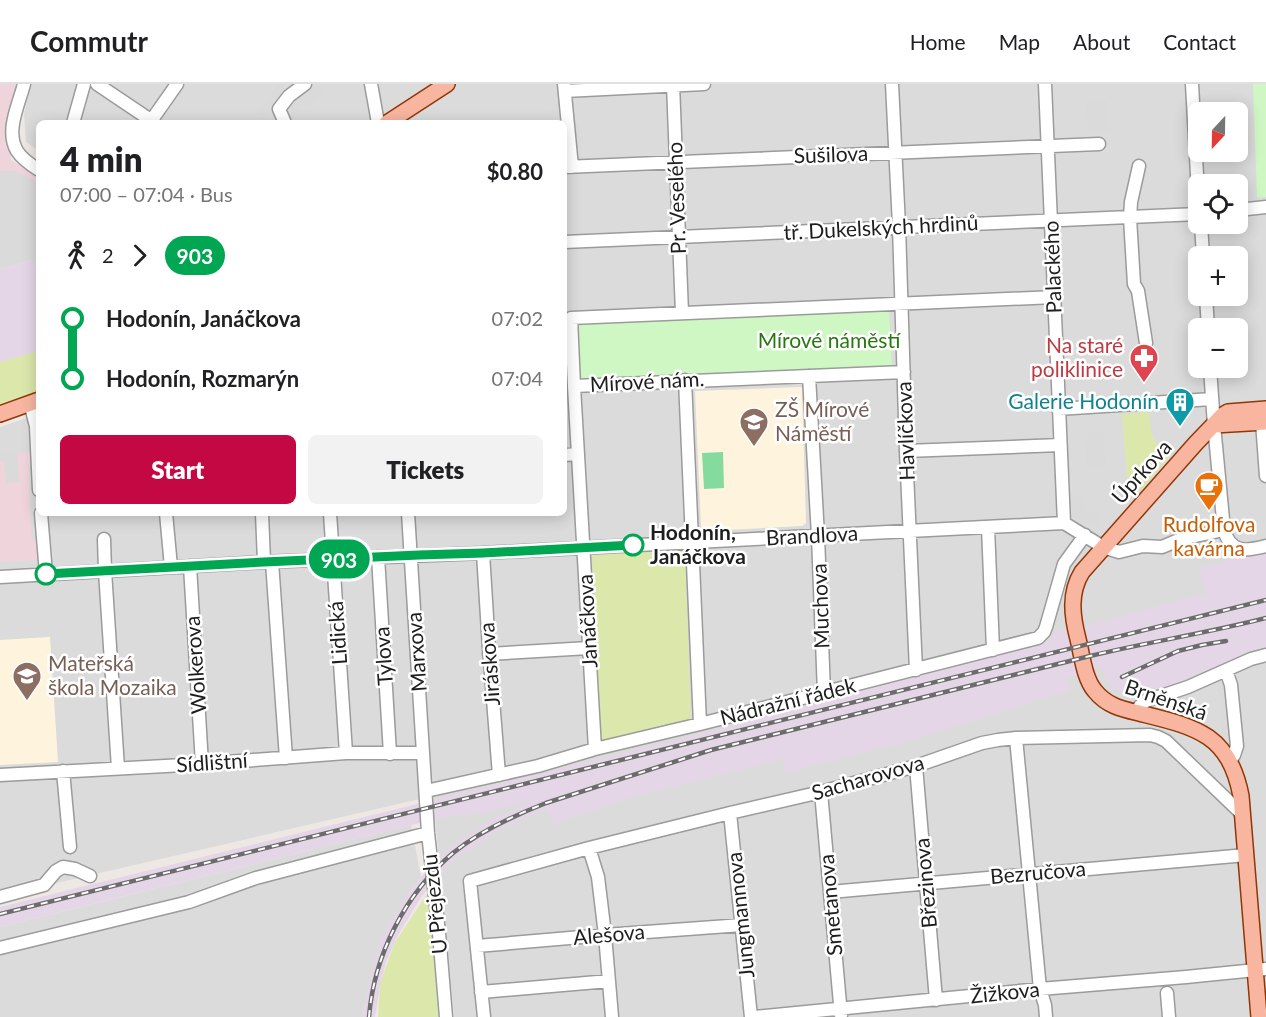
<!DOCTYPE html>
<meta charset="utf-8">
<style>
:root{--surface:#fff;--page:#f2f2f2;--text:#202124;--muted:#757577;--line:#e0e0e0;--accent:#c30844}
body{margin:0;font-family:Lato,sans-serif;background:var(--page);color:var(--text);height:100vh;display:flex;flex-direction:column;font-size:22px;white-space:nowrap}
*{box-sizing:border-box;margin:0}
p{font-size:20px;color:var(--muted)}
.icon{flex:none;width:33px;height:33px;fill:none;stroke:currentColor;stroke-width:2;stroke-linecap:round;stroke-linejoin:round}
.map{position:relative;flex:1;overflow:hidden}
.details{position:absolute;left:36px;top:36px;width:531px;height:396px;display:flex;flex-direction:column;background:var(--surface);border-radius:9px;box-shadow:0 3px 15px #0003}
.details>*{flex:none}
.badge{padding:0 12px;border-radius:20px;font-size:21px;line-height:39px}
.needle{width:39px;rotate:202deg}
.controls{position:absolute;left:1188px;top:18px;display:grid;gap:12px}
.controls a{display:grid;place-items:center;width:60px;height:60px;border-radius:9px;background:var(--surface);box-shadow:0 3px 15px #0003;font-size:30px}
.map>.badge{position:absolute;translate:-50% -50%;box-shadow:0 0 0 3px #fff}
.legs{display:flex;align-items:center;gap:9px;height:66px;padding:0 24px;font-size:20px}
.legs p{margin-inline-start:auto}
.headline{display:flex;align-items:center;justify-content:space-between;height:102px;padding:0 24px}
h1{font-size:33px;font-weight:800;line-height:45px}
.primary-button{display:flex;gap:12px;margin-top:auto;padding:12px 24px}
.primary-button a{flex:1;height:69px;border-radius:9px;background:var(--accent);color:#fff;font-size:24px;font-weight:800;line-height:69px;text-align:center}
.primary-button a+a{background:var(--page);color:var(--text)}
ul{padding:0 24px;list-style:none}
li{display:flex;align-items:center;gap:21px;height:60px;font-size:22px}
li i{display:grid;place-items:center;width:9px;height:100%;margin:0 8px;background:currentColor}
li i::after{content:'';width:15px;height:15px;margin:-8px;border:4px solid;border-radius:50%;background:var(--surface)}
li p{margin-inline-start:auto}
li:first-child i{background:linear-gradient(#0000 50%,currentColor 0)}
li:last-child i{background:linear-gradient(currentColor 50%,#0000 0)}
header{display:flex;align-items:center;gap:36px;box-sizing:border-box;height:84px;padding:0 30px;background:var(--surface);border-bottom:2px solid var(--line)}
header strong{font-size:28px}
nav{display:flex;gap:33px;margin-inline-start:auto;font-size:21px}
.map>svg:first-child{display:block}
.residential{fill:#dcdbdb;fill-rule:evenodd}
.commercial{fill:#efd4db}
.industrial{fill:#e5d6e7}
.education{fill:#fef4de}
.grass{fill:#dce7ac}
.park{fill:#cff7c3}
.pitch{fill:#85db9e}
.parking{fill:#dadada}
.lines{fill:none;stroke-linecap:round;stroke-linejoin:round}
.minor-casing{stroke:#9b9b9b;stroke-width:15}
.major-casing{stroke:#913706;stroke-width:18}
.minor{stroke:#fff;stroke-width:12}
.major{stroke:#f8b6a0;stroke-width:15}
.rail-casing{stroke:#6c6c6c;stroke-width:4.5}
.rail{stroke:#fff;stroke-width:2;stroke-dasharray:7;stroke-linecap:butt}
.line-1-casing{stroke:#fff;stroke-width:14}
.line-1{stroke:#00a651;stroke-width:9}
.stop-1-dot{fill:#fff;stroke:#00a651;stroke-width:3}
.labels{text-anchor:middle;stroke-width:5;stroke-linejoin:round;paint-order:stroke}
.street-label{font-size:21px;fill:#1e1e1e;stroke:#fff}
.park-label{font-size:21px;fill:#287810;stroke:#fff}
.health-label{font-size:21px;fill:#be3a42;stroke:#fff;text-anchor:end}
.culture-label{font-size:21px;fill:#0d838f;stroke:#fff;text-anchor:end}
.education-label{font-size:21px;fill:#785e54;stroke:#fff;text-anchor:start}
.food-label{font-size:21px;fill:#c56008;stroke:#fff}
.stop-label{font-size:21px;font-weight:bold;fill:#1e1e1e;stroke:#fff;text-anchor:start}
</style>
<header>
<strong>Commutr</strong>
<nav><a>Home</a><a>Map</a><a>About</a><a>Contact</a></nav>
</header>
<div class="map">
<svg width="1266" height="933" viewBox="0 0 1266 933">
<rect width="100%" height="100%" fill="#eee8e4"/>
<path class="residential" d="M31,0H1266V933H454L433,712L0,812V343L39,330V429H564V39H39V67L26,58L24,30ZM1198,28H1238V68H1198ZM1198,100H1238V140H1198ZM1198,172H1238V212H1198ZM1198,244H1238V284H1198Z
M411,741L421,793L410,807L364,923L363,933H0V843Z"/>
<path class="commercial" d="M0,0H19L7,45L11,76L39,94V174L0,184Z
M31,368L39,476L0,478V369Z"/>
<path class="industrial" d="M39,174V267L0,279V185Z
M1266,466V567L1209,590L1161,606L1131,610L1116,605L1107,597L1101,583L1067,594L1071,605L1067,608L901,659L787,688L783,675L632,713L553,740L547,725L500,746L458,773L430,801L420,815L397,853L386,878L380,903L375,933H363L368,900L375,875L385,848L410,807L421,793L450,764L494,735L537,715L469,732L444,733L0,843V823L785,629L797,620L1051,557L1054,548L1079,541L1081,543L1087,542L1205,510L1200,484Z"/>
<path class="education" d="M801,303L802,304L806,439L802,442L706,447L703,446L701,442L695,307Z
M50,553L58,678L0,681V556Z"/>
<path class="grass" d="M39,267V310L0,324V278Z
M1149,328C1151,351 1152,358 1170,372L1141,406L1127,394L1122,330Z
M685,466L691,636L601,662L592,471Z
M429,807L438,933H378L380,900L394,860Z"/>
<path class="park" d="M1253,0H1266V113L1257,114Z
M889,224L892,285L581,297L577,237Z"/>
<path class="pitch" d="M723,368L724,404L704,405L702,369Z"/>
<path class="parking" d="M278,0H287L263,36L256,31Z
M312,0H316L323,10L309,24L302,19L294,27L290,23L299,11Z
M1107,17L1109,47L1088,48L1086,18Z
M0,87H15L39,99V174L0,185Z
M1142,147L1145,202L1124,203L1122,148Z
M1136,219L1146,220L1157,244L1158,263L1148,265L1147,258L1139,259Z
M1103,348L1106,383L1088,386L1085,363L1087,358V349Z
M17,368L19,398L6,399L4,378H0V369Z
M39,371V429H51L53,456H32L28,381L37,380Z
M1072,410L1086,415L1085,425L1098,429L1099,441H1094L1073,431Z
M1218,599H1223L1226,652L1221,650Z
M72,697L78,763L61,764L55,698Z"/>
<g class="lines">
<g class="minor-casing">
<path id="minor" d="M24,0C19,20 5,47 17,67C22,75 31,81 39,86
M97,0L155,39
M371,0L378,39
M564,0L572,83
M673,0L682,229
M892,0L899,142L906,367L916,586
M1045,0L1064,439
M1192,0L1198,109
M565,7L704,0
M151,37L177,0
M73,39L84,0
M285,39L279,25L289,12L305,0
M1139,82L1131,118L1130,134L1134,200L1138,207L1146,259
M564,83L1099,60
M1238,126L1266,123
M1201,140L1203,172
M564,158L1198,130
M1206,212L1208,244
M1210,284L1214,341L1224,446C1231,470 1246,467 1266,462
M904,288L574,302L571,234L1055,213
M809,292L818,452L824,609
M685,296L700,640
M574,302L595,665
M30,319L36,342L39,406
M1058,325L1212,315
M1262,338L1266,392
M906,367L1060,361
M564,371L578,370
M41,429L46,490
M166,429L171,483
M262,429L264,478
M330,429L346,669
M408,429L428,749L439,849L446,933
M988,443L993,566
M104,455L105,487L118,684
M483,469L489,565L499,691
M378,473L390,670
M272,478L286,674
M190,482L202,680
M0,493L264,478L483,469L1064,439L1103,463L1119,468L1143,462L1162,463L1181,455L1224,446
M489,570L589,564
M1226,586L1231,601L1237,662L1234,671L1230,677
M1136,628L1140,622L1146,617L1188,603L1251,575L1266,571
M1016,654L1040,905L1045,921L1046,933
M916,682L936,916
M63,687L70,763
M0,691L202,680L346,669H423
M426,707L538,682L595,665L700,640L1038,554L1044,548L1046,543L1064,480L1085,451
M821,708L841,931
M730,729L751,933
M589,764L598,793L605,851L612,933
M830,808L1246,771
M0,813L44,801L56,787L63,783L75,785L90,792
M477,862L605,851L742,841
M0,864L189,818L256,794L428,749
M481,908L609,897
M1167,909L1169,933
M484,933L470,797L589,764L730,729L821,708L916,682L982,659L998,656L1016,654L1150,651L1158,653L1166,657L1242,730
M755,933L1040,905L1186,893L1266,885"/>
</g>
<g class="major-casing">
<path id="major" d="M387,39L447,0
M0,330L39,316
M1214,341L1266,338
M1259,933L1241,712C1229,649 1195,643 1139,629C1122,625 1107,622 1095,607C1084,594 1082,571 1078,555C1072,532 1069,509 1082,488L1196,359L1223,331L1228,328L1266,325"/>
</g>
<use href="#minor" class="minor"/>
<use href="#major" class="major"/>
<g class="rail-casing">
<path id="rail" d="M1122,593L1178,567L1202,561L1226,557
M0,830L1266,516
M369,933C374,871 405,810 453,769C480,747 513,732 546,719L711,666L1090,572C1148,558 1208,549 1266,534"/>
</g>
<use href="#rail" class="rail"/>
</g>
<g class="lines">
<g class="line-1-casing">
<path id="line-1" d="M46,490L264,478L419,471L483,469L633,461"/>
</g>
<use href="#line-1" class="line-1"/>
</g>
<defs>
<g id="pharmacy-pin" transform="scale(1.5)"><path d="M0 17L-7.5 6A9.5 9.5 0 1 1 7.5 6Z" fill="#e0444e" stroke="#fff"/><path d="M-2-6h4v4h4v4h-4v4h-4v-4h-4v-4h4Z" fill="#fff"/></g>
<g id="building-pin" transform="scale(1.5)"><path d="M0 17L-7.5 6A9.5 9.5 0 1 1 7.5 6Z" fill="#0f9aa8" stroke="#fff"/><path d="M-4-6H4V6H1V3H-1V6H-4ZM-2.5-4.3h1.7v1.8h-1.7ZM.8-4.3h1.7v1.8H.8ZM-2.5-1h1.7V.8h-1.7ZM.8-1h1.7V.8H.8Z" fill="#fff"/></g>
<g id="school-pin" transform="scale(1.5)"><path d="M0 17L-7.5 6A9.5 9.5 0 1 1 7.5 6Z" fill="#8d6e63" stroke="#fff"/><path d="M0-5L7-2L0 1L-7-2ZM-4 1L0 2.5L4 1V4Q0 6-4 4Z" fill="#fff"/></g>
<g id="cafe-pin" transform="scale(1.5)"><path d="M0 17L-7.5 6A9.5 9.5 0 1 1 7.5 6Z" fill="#e8710a" stroke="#fff"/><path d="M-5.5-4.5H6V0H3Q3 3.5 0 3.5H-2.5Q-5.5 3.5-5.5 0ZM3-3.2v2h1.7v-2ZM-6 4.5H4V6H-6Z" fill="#fff"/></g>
</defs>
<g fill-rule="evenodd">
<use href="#pharmacy-pin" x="1144" y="274"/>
<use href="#building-pin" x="1180" y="318"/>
<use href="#school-pin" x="754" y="338"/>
<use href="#cafe-pin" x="1209" y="402"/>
<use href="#school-pin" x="27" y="592"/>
</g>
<g class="stop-1-dot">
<circle cx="633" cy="461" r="10"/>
<circle cx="46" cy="490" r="10"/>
</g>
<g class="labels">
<g class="street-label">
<text transform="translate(831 71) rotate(-2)" y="7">Sušilova</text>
<text transform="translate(677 114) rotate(-92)" y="7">Pr. Veselého</text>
<text transform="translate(881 144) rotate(-3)" y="7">tř. Dukelských hrdinů</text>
<text transform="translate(1053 183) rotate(-92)" y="7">Palackého</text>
<text transform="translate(647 298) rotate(-3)" y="7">Mírové nám.</text>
<text transform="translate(906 347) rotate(-92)" y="7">Havlíčkova</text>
<text transform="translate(1142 388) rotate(-48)" y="7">Úprkova</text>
<text transform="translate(812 452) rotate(-3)" y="7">Brandlova</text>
<text transform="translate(821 522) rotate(-92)" y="7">Muchova</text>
<text transform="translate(588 537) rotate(-93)" y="7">Janáčkova</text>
<text transform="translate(338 549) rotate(-94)" y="7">Lidická</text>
<text transform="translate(417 568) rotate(-94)" y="7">Marxova</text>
<text transform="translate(384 572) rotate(-94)" y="7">Tylova</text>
<text transform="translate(490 580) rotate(-94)" y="7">Jiráskova</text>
<text transform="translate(196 581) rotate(-94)" y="7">Wolkerova</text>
<text transform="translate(1166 616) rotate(19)" y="7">Brněnská</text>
<text transform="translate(788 618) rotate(-14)" y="7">Nádražní řádek</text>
<text transform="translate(212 679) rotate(-4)" y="7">Sídlištní</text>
<text transform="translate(868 694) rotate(-16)" y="7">Sacharovova</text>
<text transform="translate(1038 789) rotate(-5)" y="7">Bezručova</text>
<text transform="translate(926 799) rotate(-95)" y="7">Březinova</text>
<text transform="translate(435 820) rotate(-96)" y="7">U Přejezdu</text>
<text transform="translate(831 821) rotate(-95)" y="7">Smetanova</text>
<text transform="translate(741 831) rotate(-96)" y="7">Jungmannova</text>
<text transform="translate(609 851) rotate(-5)" y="7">Alešova</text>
<text transform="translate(1005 909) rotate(-6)" y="7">Žižkova</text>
</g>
<g class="park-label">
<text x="829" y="264">Mírové náměstí</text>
</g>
<g class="health-label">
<text x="1123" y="269">Na staré<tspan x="1123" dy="24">poliklinice</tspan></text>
</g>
<g class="culture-label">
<text x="1159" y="325">Galerie Hodonín</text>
</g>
<g class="education-label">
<text x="775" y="333">ZŠ Mírové<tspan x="775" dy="24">Náměstí</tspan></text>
<text x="48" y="587">Mateřská<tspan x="48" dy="24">škola Mozaika</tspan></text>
</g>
<g class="food-label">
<text x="1209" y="448">Rudolfova<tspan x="1209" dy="24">kavárna</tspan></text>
</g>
<g class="stop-label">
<text x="650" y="456">Hodonín,<tspan x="650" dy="24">Janáčkova</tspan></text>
</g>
</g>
</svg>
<div class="controls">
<a><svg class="needle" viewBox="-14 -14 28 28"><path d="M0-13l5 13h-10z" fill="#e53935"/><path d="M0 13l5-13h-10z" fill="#757577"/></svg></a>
<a><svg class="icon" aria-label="locate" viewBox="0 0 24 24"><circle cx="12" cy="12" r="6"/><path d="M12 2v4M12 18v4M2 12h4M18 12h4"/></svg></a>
<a>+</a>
<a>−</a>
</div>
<b class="badge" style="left:339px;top:475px;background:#00a651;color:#fff">903</b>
<section class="details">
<div class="headline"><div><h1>4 min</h1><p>07:00 – 07:04 · Bus</p></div><b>$0.80</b></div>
<div class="legs"><svg class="icon" aria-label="walk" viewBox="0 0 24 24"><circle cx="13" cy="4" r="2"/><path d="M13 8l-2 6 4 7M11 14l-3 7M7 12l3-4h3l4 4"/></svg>2<svg class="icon" aria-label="forward" viewBox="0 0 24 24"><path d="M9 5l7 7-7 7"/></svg><b class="badge" style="background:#00a651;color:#fff">903</b></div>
<ul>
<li><i style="color:#00a651"></i><b>Hodonín, Janáčkova</b><p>07:02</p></li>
<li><i style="color:#00a651"></i><b>Hodonín, Rozmarýn</b><p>07:04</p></li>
</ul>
<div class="primary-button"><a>Start</a><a>Tickets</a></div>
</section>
</div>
